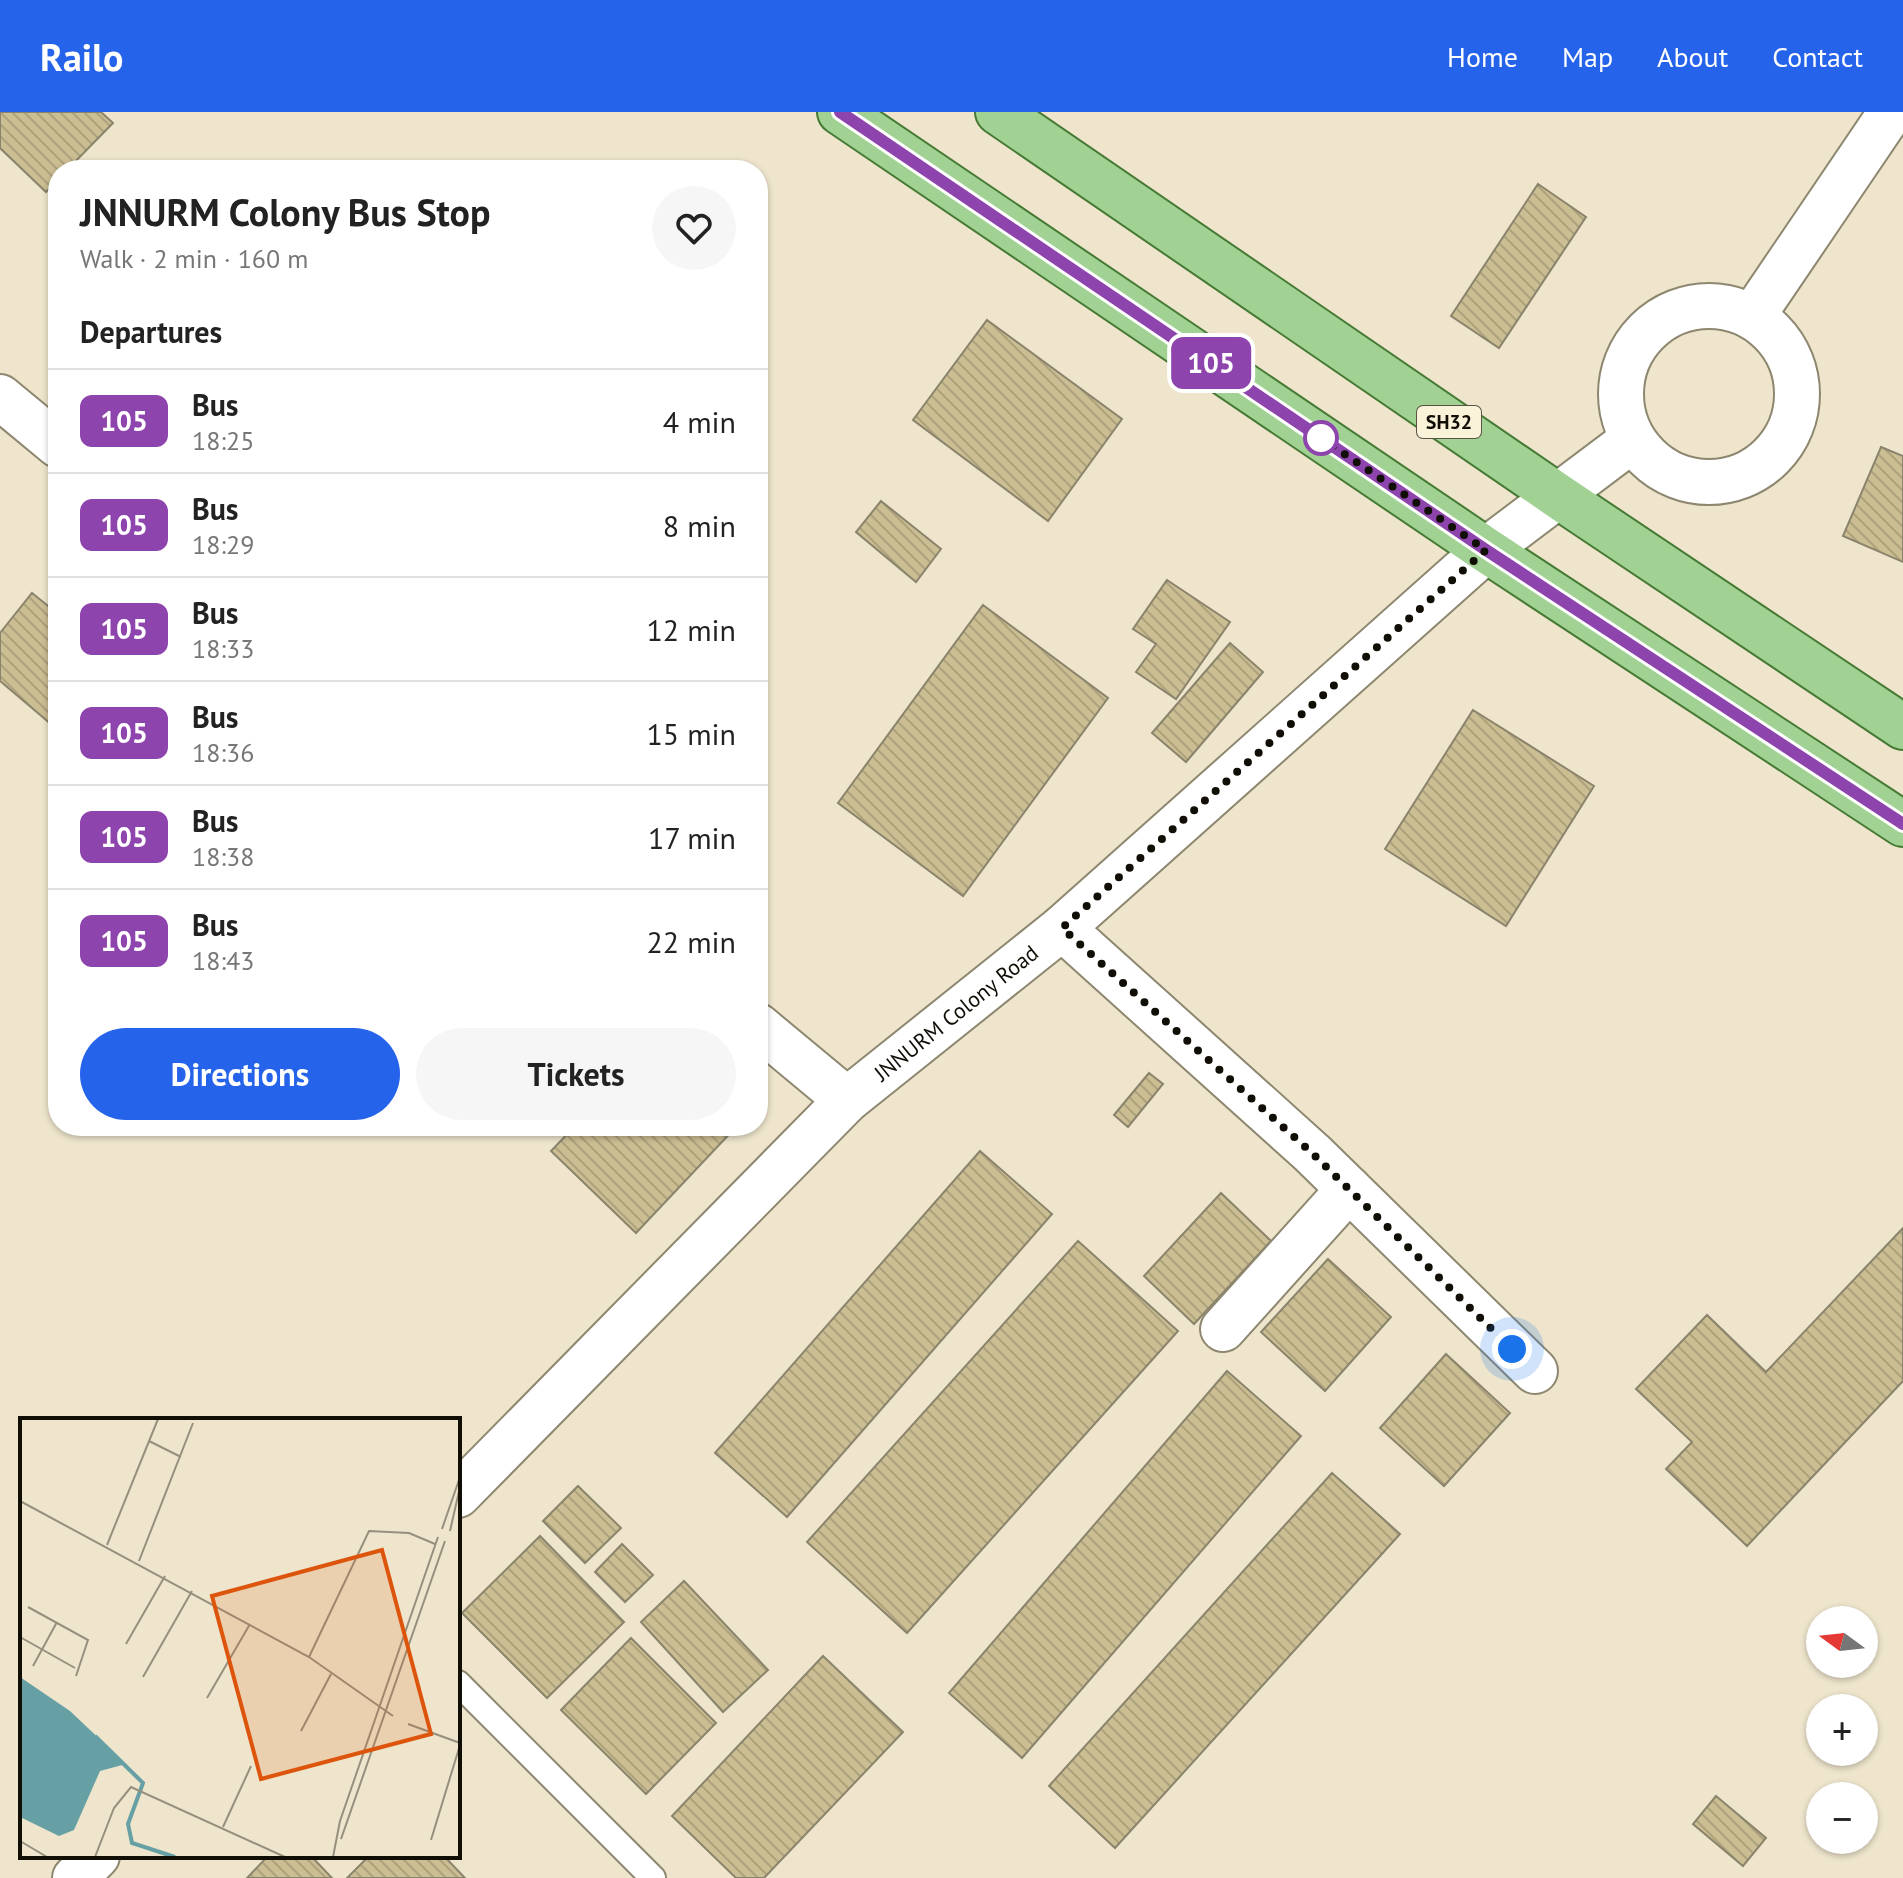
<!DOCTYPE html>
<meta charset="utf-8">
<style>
:root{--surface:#fff;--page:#f6f6f6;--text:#222;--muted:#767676;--line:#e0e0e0;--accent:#2563eb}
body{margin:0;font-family:"PT Sans",sans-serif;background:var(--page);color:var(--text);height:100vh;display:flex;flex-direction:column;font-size:30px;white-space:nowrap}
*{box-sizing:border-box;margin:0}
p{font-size:26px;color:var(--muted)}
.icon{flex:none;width:44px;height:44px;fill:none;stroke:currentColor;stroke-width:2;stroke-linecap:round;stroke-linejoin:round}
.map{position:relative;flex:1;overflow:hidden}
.sheet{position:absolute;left:48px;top:48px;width:720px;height:976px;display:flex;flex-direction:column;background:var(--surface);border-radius:32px;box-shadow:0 2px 6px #0004}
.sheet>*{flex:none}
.badge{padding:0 16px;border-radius:12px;font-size:28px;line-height:52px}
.needle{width:52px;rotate:285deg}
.tools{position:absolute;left:1806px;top:1494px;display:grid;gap:16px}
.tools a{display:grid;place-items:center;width:72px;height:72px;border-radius:50%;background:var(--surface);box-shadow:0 2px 6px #0004;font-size:40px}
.you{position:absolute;width:40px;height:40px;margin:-20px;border:6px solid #fff;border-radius:50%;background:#1a73e8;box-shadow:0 0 0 12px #1a73e833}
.map>.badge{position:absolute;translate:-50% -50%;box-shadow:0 0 0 4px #fff}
h2{padding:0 32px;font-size:30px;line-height:72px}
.round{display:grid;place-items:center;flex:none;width:84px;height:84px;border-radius:42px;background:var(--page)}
.headline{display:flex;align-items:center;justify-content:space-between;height:136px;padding:0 32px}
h1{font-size:38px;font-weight:800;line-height:60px}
.action{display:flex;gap:16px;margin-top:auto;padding:16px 32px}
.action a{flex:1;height:92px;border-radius:48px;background:var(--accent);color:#fff;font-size:32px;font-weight:800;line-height:92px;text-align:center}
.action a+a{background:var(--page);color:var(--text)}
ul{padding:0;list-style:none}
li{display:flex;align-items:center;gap:24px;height:104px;padding:0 32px;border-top:2px solid var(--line)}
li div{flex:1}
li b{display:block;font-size:30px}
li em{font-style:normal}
li .badge{min-width:88px;font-weight:700;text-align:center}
header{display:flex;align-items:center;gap:48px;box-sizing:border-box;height:112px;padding:0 40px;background:var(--accent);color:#fff}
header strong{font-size:38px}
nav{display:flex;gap:44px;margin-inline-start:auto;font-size:28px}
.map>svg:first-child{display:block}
.building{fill:url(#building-back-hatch);stroke:#8b846c;stroke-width:2}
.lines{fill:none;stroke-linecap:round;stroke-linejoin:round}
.lane-casing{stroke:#8e876f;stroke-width:28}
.street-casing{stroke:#8e876f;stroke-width:48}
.primary-casing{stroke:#467a34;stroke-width:48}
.lane{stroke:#fff;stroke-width:24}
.street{stroke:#fff;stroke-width:44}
.primary{stroke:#a1d294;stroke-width:44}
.line-casing{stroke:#fff;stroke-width:18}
.line{stroke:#8e44ad;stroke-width:12}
.walk{stroke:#110e06;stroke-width:8;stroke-dasharray:0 14.4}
.stop-dot{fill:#fff;stroke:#8e44ad;stroke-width:4}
.labels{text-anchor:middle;stroke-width:8;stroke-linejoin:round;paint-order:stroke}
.shield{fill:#fbf3d9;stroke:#575345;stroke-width:2}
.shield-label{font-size:20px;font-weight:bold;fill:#110e06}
.street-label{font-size:22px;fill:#110e06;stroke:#fbf3d9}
.inset-river{fill:none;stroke:#67a0a4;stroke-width:4}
.inset-road{fill:none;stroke:#968f7d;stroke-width:2}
.view{fill:#dd550c;fill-opacity:0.15;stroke:#dd550c;stroke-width:4}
.inset-edge{fill:none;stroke:#110e06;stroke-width:4}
</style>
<header>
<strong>Railo</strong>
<nav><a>Home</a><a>Map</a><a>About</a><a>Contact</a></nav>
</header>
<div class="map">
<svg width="1903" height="1766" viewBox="0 0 1903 1766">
<defs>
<pattern id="building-back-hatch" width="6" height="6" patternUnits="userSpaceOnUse" patternTransform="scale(2)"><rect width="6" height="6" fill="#ccbe93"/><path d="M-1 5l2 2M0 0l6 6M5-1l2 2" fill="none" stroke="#aea27d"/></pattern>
</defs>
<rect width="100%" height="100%" fill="#eee5cc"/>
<path class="building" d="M0,0H101L113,11L67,58H58V68L46,80L0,36Z
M1538,72L1586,105L1499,236L1451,204Z
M987,208L1122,307L1048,409L913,308Z
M1881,335L1903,344V450L1843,424Z
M881,389L941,437L916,470L856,420Z
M1167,468L1230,510L1176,587L1136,560L1156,532L1133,517Z
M32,481L58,502V618L0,569V521Z
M983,493L1108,586L963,784L838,691Z
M1230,531L1263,560L1186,650L1152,621Z
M1473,598L1594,674L1506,814L1385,737Z
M1149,961L1163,972L1128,1015L1114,1003Z
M575,1014H737L636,1121L551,1039Z
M980,1039L1052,1102L787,1405L715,1341Z
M1221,1081L1271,1129L1194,1212L1144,1164Z
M1903,1116V1269L1747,1434L1666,1357L1692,1330L1636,1277L1707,1203L1766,1260Z
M1078,1129L1178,1219L907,1521L807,1430Z
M1328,1147L1391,1205L1325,1279L1261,1220Z
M1446,1242L1510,1301L1444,1374L1380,1316Z
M1227,1259L1301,1324L1022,1646L949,1581Z
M1332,1361L1400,1422L1115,1736L1049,1674Z
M578,1374L621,1416L585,1451L543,1409Z
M540,1424L624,1510L547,1586L462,1501Z
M622,1432L653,1463L625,1490L595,1460Z
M684,1469L768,1558L723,1600L641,1510Z
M631,1526L716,1611L646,1682L561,1598Z
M823,1544L903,1620L764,1766H736L672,1704Z
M1716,1684L1766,1726L1743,1754L1693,1712Z
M268,1744H311L332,1766H247Z
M369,1744H444L465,1766H347Z"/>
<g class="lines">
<g class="lane-casing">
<path id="lane" d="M458,1571L653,1766"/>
</g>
<g class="street-casing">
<g id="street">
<circle cx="1709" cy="282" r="88"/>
<path d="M1752,205L1891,0"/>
<path d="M0,285L58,333"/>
<path d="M1062,816L1312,1041L1535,1259"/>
<path d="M758,914L847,988"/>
<path d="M1223,1217L1349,1077"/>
<path id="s1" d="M458,1383L847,988L1062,816L1486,438L1632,328"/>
<path d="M75,1766L97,1744"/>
</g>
</g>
<g class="primary-casing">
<path id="primary" d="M840,0L1486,438L1903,712
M998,0L1558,384L1903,615"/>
</g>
<use href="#lane" class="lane"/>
<use href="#street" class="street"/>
<use href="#primary" class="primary"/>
</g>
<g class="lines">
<g class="line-casing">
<path id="line" d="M840,0L1486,438L1903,712"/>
</g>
<use href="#line" class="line"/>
<path class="walk" d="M1321,326L1486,438L1062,816L1312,1041L1512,1237"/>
</g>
<circle class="stop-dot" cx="1321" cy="326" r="16"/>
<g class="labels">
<rect class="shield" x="1417" y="294" width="64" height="32" rx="6"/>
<g class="shield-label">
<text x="1449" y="317">SH32</text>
</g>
<g class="street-label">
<text dy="8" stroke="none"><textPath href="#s1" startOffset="694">JNNURM Colony Road</textPath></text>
</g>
</g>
<g transform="translate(20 1306)">
<rect width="440" height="440" fill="#eee5cc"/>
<path d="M0,259L50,293L106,346L80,353L54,412L39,418L0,399Z" fill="#67a0a4"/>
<path class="inset-river" d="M75,318L123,365L108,406L112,425L155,439"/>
<path class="inset-road" d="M129,23L161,39M0,83L289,239L373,298M422,111L440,59M430,113L440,69M87,127L138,1M119,143L173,5M8,189L68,222L56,258M0,219L55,250M106,226L145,158M289,239L349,113L389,115L415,126M13,248L37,204M123,259L172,173M187,280L230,206M388,306L440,325M281,313L311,256M203,409L231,348M321,421L425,123M411,422L440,327M0,423L27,439M75,439L94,390L111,369L265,439M313,439L320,403L418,119"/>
<path class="view" d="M362,132L411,316L241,361L192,178Z"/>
<rect width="440" height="440" class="inset-edge"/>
</g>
</svg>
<div class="tools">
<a><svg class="needle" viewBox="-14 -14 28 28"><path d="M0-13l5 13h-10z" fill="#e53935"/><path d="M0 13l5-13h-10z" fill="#767676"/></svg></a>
<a>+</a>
<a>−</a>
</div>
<div class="you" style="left:1512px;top:1237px"></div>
<b class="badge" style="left:1211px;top:251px;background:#8e44ad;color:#fff">105</b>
<section class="sheet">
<div class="headline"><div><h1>JNNURM Colony Bus Stop</h1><p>Walk · 2 min · 160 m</p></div><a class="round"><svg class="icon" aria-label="heart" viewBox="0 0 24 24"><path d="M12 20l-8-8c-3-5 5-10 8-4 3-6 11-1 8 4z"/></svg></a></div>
<h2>Departures</h2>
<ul>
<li><span class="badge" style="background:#8e44ad;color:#fff">105</span><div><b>Bus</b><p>18:25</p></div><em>4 min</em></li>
<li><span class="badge" style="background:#8e44ad;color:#fff">105</span><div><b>Bus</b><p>18:29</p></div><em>8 min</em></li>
<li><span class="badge" style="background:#8e44ad;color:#fff">105</span><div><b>Bus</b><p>18:33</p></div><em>12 min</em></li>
<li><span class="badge" style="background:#8e44ad;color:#fff">105</span><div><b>Bus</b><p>18:36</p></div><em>15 min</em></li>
<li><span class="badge" style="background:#8e44ad;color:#fff">105</span><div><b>Bus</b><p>18:38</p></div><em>17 min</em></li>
<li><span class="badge" style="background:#8e44ad;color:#fff">105</span><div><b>Bus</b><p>18:43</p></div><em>22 min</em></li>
</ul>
<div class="action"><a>Directions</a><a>Tickets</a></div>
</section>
</div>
